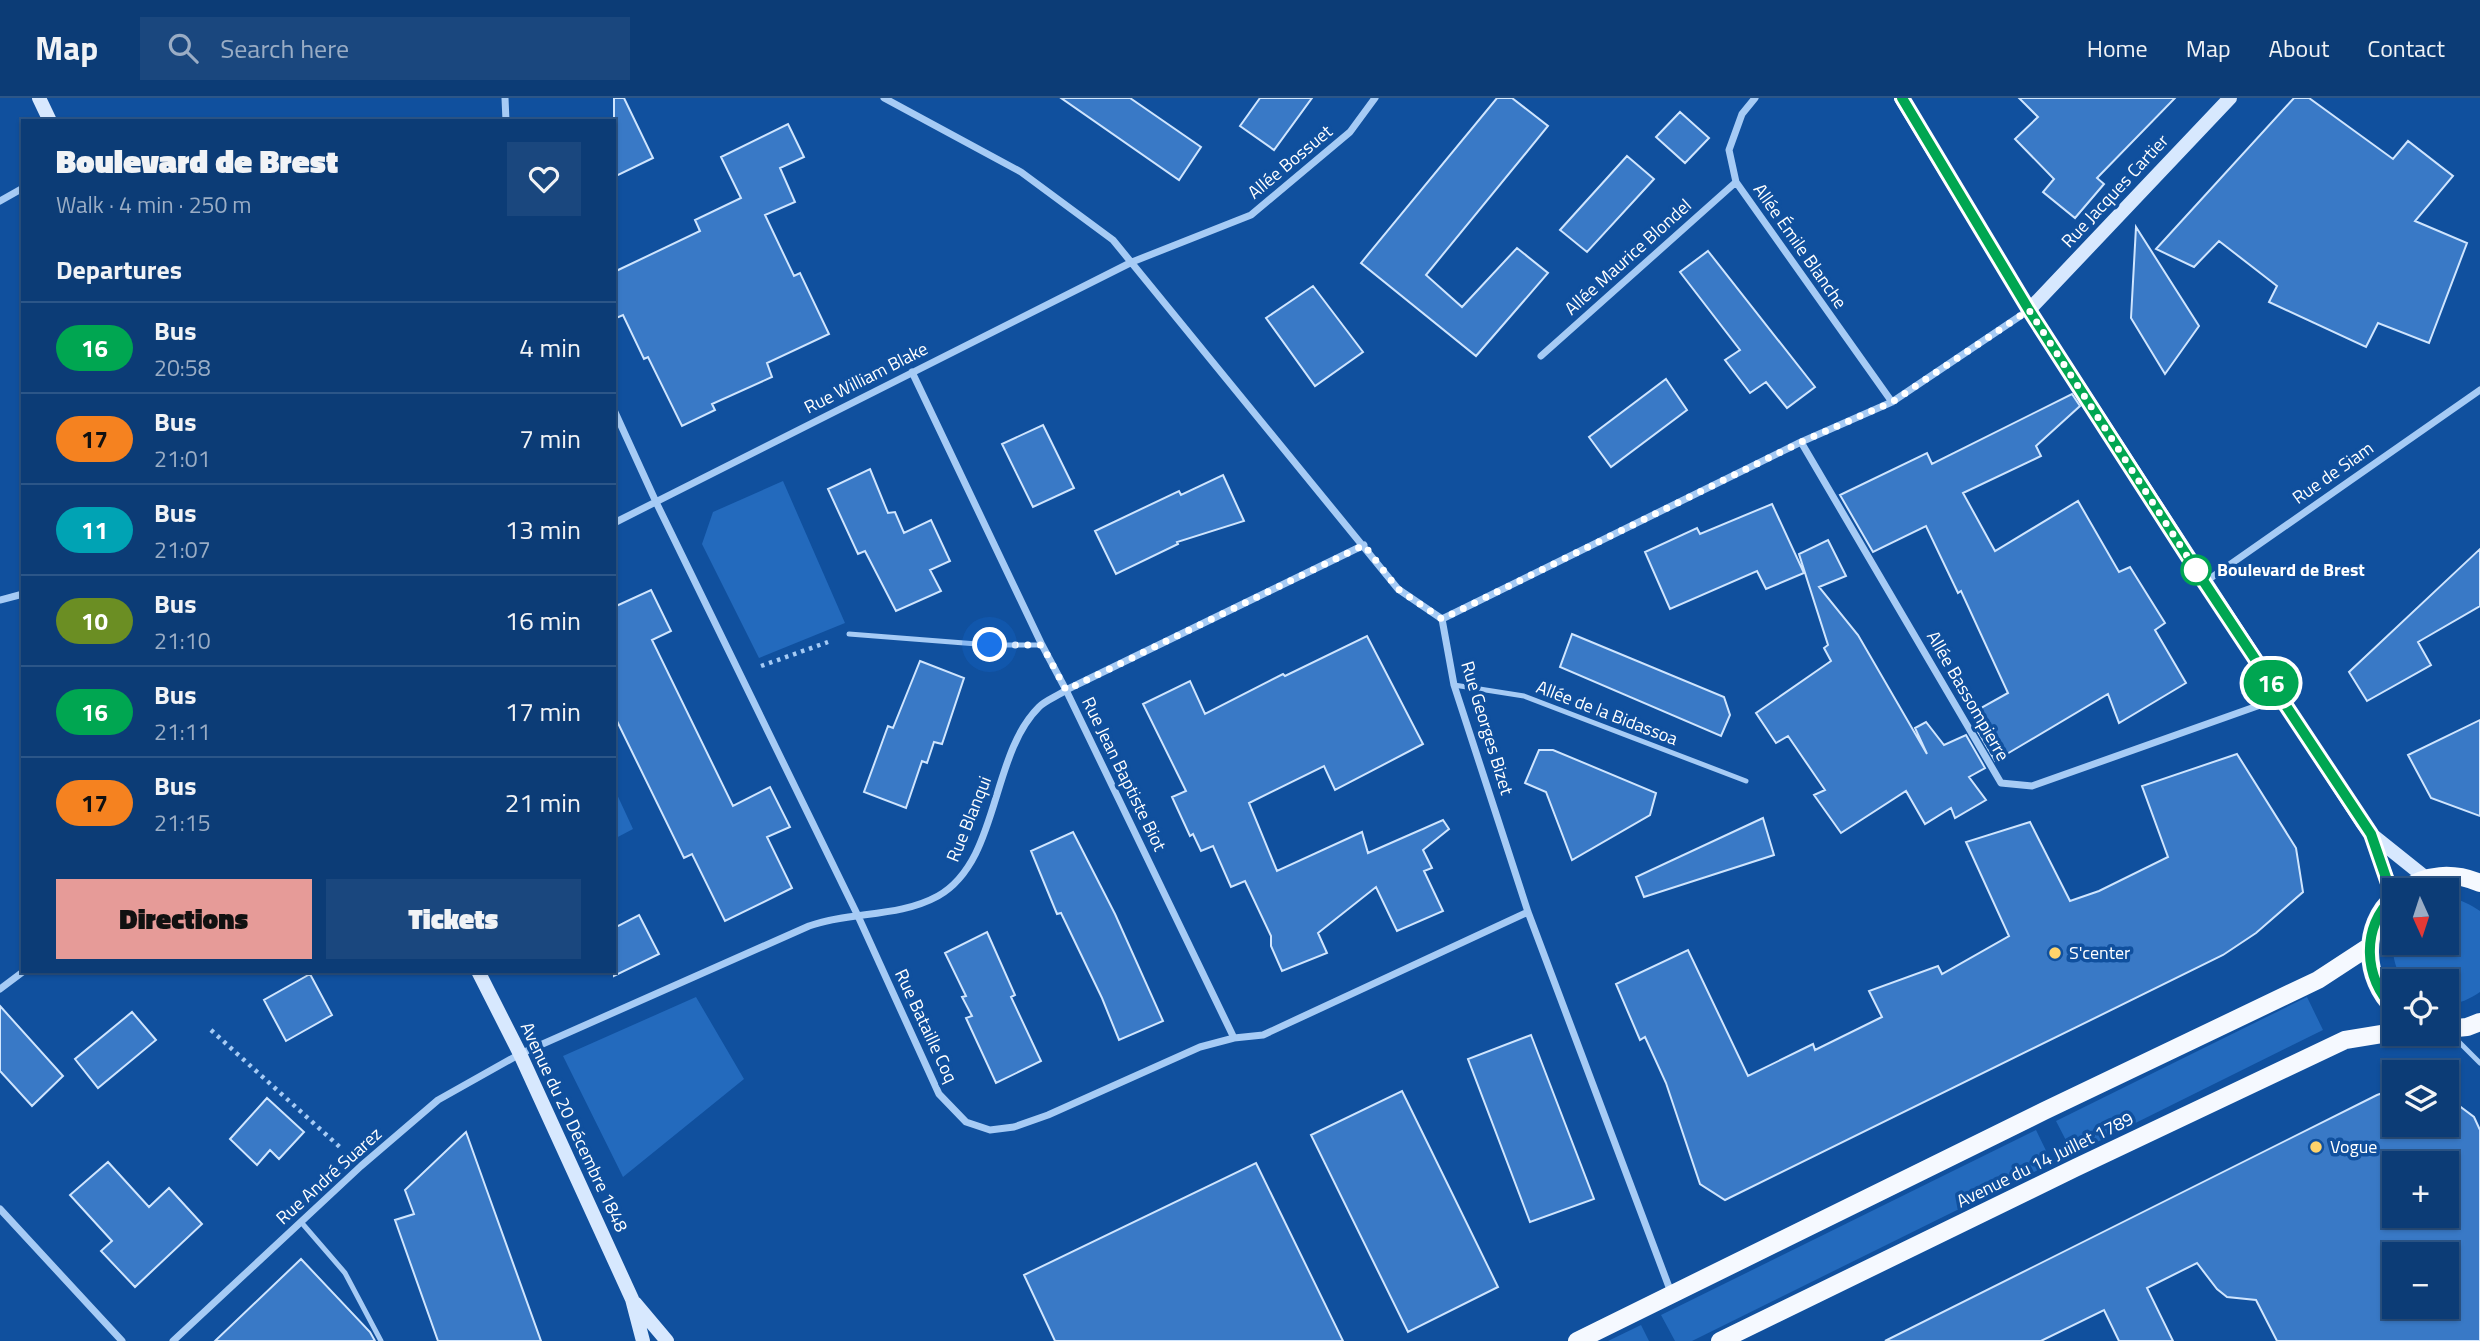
<!DOCTYPE html>
<meta charset="utf-8">
<style>
:root{--surface:#0c3c76;--page:#1a477e;--text:#f1f3f6;--muted:#9aadc5;--line:#2c5688;--accent:#e69b98}
body{margin:0;font-family:"Titillium Web",sans-serif;background:var(--page);color:var(--text);height:100vh;display:flex;flex-direction:column;font-size:26px;white-space:nowrap}
*{box-sizing:border-box;margin:0}
p{font-size:23px;color:var(--muted)}
.icon{flex:none;width:38px;height:38px;fill:none;stroke:currentColor;stroke-width:2;stroke-linecap:round;stroke-linejoin:round}
.map{position:relative;flex:1;overflow:hidden}
.panel{position:absolute;left:21px;top:21px;width:595px;height:854px;display:flex;flex-direction:column;background:var(--surface);border-radius:0px;box-shadow:0 2px 5px #0004,0 0 0 2px var(--line)}
.panel>*{flex:none}
.badge{padding:0 14px;border-radius:23px;font-size:24px;line-height:46px}
.needle{width:46px;rotate:177deg}
.controls{position:absolute;left:2382px;top:780px;display:grid;gap:14px}
.controls a{display:grid;place-items:center;width:77px;height:77px;border-radius:0px;background:var(--surface);box-shadow:0 2px 5px #0004,0 0 0 2px var(--line);font-size:35px}
.you{position:absolute;width:35px;height:35px;margin:-18px;border:5px solid #fff;border-radius:50%;background:#1a73e8;box-shadow:0 0 0 10px #1a73e833}
.map>.badge{position:absolute;translate:-50% -50%;box-shadow:0 0 0 4px #fff}
h2{padding:0 35px;font-size:26px;line-height:63px}
.round{display:grid;place-items:center;flex:none;width:74px;height:74px;border-radius:0px;background:var(--page)}
.head{display:flex;align-items:center;justify-content:space-between;height:119px;padding:0 35px}
h1{font-size:33px;font-weight:800;line-height:52px}
.action{display:flex;gap:14px;margin-top:auto;padding:14px 35px}
.action a{flex:1;height:80px;border-radius:0px;background:var(--accent);color:#111;font-size:28px;font-weight:800;line-height:80px;text-align:center}
.action a+a{background:var(--page);color:var(--text)}
ul{padding:0;list-style:none}
li{display:flex;align-items:center;gap:21px;height:91px;padding:0 35px;border-top:2px solid var(--line)}
li div{flex:1}
li b{display:block;font-size:26px}
li em{font-style:normal}
li .badge{min-width:77px;font-weight:700;text-align:center}
header{display:flex;align-items:center;gap:42px;box-sizing:border-box;height:98px;padding:0 35px;background:var(--surface);border-bottom:2px solid var(--line)}
header strong{font-size:33px}
nav{display:flex;gap:38px;margin-inline-start:auto;font-size:24px}
.search{width:490px;height:63px;background:var(--page);display:flex;align-items:center;gap:18px;box-sizing:border-box;padding:0 24px;border-radius:0px;color:var(--muted);font-size:26px}
.map>svg:first-child{display:block}
.green{fill:#236abd}
.building{fill:#3979c6;stroke:#cfe5fe;stroke-width:2;fill-rule:evenodd}
.lines{fill:none;stroke-linecap:round;stroke-linejoin:round}
.path{stroke:#a6cbf5;stroke-width:4.5;stroke-dasharray:3.5 5;stroke-linecap:butt}
.lane{stroke:#a6cbf5;stroke-width:5}
.street{stroke:#a6cbf5;stroke-width:7}
.secondary{stroke:#d7e8fe;stroke-width:14}
.primary{stroke:#f5f9ff;stroke-width:18}
.line-casing{stroke:#fff;stroke-width:16}
.line{stroke:#00a651;stroke-width:10}
.walk{stroke:#fff;stroke-width:7;stroke-dasharray:0 12.6}
.stop-dot{fill:#fff;stroke:#00a651;stroke-width:3.5}
.poi-dot{fill:#ffd36b;stroke:#10509e;stroke-width:2.5}
.labels{text-anchor:middle;stroke-width:7;stroke-linejoin:round;paint-order:stroke}
.street-label{font-size:18px;fill:#fff;stroke:#10509e}
.stop-label{font-size:18px;font-weight:bold;fill:#fff;stroke:#10509e;text-anchor:start}
.poi-label{font-size:18px;fill:#fff;stroke:#10509e;text-anchor:start}
</style>
<header>
<strong>Map</strong>
<div class="search"><svg class="icon" aria-label="search" viewBox="0 0 24 24"><circle cx="10" cy="10" r="6"/><path d="M15 15l6 6"/></svg>Search here</div>
<nav><a>Home</a><a>Map</a><a>About</a><a>Contact</a></nav>
</header>
<div class="map">
<svg width="2480" height="1243" viewBox="0 0 2480 1243">
<rect width="100%" height="100%" fill="#10509e"/>
<path class="green" d="M783,383L845,525L759,560L702,446L713,414Z
M614,690L633,731L614,741Z
M2447,801C2459,800 2470,806 2480,813V894C2470,901 2459,906 2447,906L2446,884H2403C2397,872 2391,859 2394,845H2446Z
M696,899L744,981L623,1079L563,958Z
M2307,899L2323,932L2073,1056L2056,1023Z
M2036,1032L2052,1065L1692,1243H1675L1661,1217Z
M1641,1227L1649,1243H1608Z"/>
<path class="building" d="M614,0H624L653,60L614,79Z
M1061,0H1130L1201,49L1179,82Z
M1260,0H1312L1274,52L1240,28Z
M1497,0H1512L1548,28L1426,177L1462,209L1517,150L1548,175L1476,258L1361,165Z
M2019,0H2175L2097,80L2104,86L2075,120L2043,94L2054,81L2015,41L2038,19Z
M2294,0H2309L2393,61L2408,43L2453,78L2415,123L2467,145L2429,245L2378,225L2366,249L2269,204L2277,188L2219,143L2194,169L2156,151Z
M1680,14L1709,40L1685,65L1656,39Z
M788,26L804,59L780,70L795,104L765,117L794,178L800,175L829,236L767,265L772,279L712,306L715,312L682,328L648,259L644,261L623,217L614,221V174L700,133L695,122L741,100L721,59Z
M1627,58L1654,81L1587,154L1560,132Z
M2136,129L2199,228L2165,276L2131,220Z
M1708,153L1815,289L1787,310L1766,284L1750,295L1725,262L1740,252L1680,174Z
M1313,188L1363,254L1315,288L1266,220Z
M1666,281L1687,312L1611,369L1589,339Z
M2072,296L2080,308L2036,348L2041,358L1963,395L1995,453L2078,403L2119,474L2130,469L2165,525L2155,532L2186,585L2119,625L2108,596L1995,663L1977,632L1989,626L1979,611L2008,595L1961,493L1958,495L1926,428L1873,454L1840,397L1927,355L1932,366Z
M1043,327L1074,390L1033,409L1002,346Z
M870,371L888,415L895,414L904,435L931,422L950,463L930,472L941,493L896,513L865,453L858,456L828,391Z
M1223,377L1244,423L1177,444L1178,446L1116,476L1095,433L1179,393L1181,397Z
M1772,406L1804,475L1766,491L1757,473L1670,511L1645,454L1697,430L1700,436Z
M1828,442L1846,478L1819,489L1858,537L1927,656L1915,630L1926,624L1944,647L1966,637L1985,670L1969,679L1986,702L1955,720L1951,710L1925,726L1906,693L1841,735L1814,697L1825,692L1788,638L1776,645L1756,615L1831,563L1824,550L1828,547L1799,456Z
M2480,451V508L2418,544L2431,567L2367,603L2349,574Z
M651,492L671,533L652,542L733,708L770,689L790,729L767,739L792,790L725,823L692,756L684,760L614,617V509Z
M1572,536L1724,599L1730,617L1721,638L1560,569Z
M1367,538L1423,646L1335,692L1324,668L1249,705L1277,773L1362,734L1368,755L1443,722L1449,731L1423,752L1432,770L1424,773L1443,813L1397,833L1376,789L1318,835L1327,855L1282,873L1271,848V838L1245,783L1231,789L1213,748L1201,753L1193,736L1190,738L1172,699L1186,693L1143,606L1190,583L1205,616L1283,576L1285,578Z
M920,563L964,580L942,646L934,644L927,665L922,663L906,710L864,694L888,628L893,630Z
M2480,622V718L2431,700L2408,657Z
M1539,652H1553L1656,695L1650,717L1572,762L1546,694L1525,685Z
M2237,656L2296,750L2303,794L2256,835L2223,857L1725,1102L1700,1086L1666,985L1645,939L1640,942L1616,886L1688,852L1748,978L1813,946L1815,952L1882,919L1869,893L1938,868L1942,876L2009,838L1966,744L2030,724L2070,803L2099,793L2168,759L2142,688Z
M1763,720L1774,757L1644,799L1636,779Z
M1073,734L1115,816L1163,923L1119,942L1102,900L1061,815L1057,816L1031,753Z
M639,817L659,856L614,878V830Z
M987,834L1015,897L1011,899L1041,963L996,985L966,920L972,918L962,899L966,898L945,855Z
M310,876L332,917L286,943L264,902Z
M0,908L63,978L32,1008L0,973Z
M132,914L156,942L98,990L75,961Z
M1531,937L1594,1101L1530,1124L1468,961Z
M2394,991V1027H2446V998L2474,1019L2480,1032V1243H2277L2256,1202L2227,1199L2217,1191L2197,1165L2147,1190L2173,1243H2119L2104,1212L2041,1243H1885L2377,997ZM2394,1066H2446V1118H2394ZM2394,1157H2446V1209H2394Z
M1402,993L1498,1189L1408,1234L1311,1037Z
M267,1000L304,1034L279,1061L270,1052L257,1067L230,1041Z
M466,1034L486,1090L541,1243H438L395,1122L414,1116L405,1092Z
M108,1064L149,1109L169,1090L202,1126L135,1189L101,1153L112,1143L70,1097Z
M1256,1065L1343,1243H1055L1024,1177Z
M301,1161L370,1234L375,1243H215Z"/>
<g class="lines">
<path class="path" d="M761,568L828,544
M211,932L342,1051"/>
<path class="lane" d="M849,536L990,547H1042
M1454,587L1524,598L1746,683
M2451,936L2480,965
M301,1124L345,1175L381,1243"/>
<path class="street" d="M505,0L506,23
M884,0L1021,74L1113,142L1398,491L1442,521L1454,587L1528,814L1672,1197
M1755,0L1742,16L1729,52L1736,84L1892,304
M0,103L23,90
M1541,258L1736,84
M912,274L1042,547L1066,592L1234,940
M614,312L656,404L858,818L939,996L966,1024L990,1032L1014,1029L1048,1017L1200,949L1234,940L1263,937L1528,814
M1801,344L2001,685L2032,688L2280,600
M614,425L1132,164L1251,117L1350,34L1375,0
M2205,484L2480,292
M0,502L23,496
M1442,521L1801,344L1892,304L2029,212
M0,891L24,873
M0,1111L122,1243
M173,1243L361,1068L438,1002L520,956L809,828C851,813 898,820 938,798C1000,763 990,657 1039,609C1046,602 1058,598 1066,592L1364,447"/>
<path class="secondary" d="M39,0L50,23
M1901,0L2029,212L2363,726L2371,736L2426,780
M2029,212L2230,0
M2371,737L2394,800
M478,873L520,956L632,1201L643,1243
M635,1205L667,1243"/>
<path class="primary" d="M2402,793C2425,775 2454,774 2480,785
M2394,799C2361,826 2363,882 2394,910
M2446,931L2467,929L2480,924
M1577,1243L2044,1013L2318,882L2370,848
M1720,1243L2075,1070L2345,942L2394,934"/>
</g>
<g class="lines">
<g class="line-casing">
<path id="line" d="M1902,0L2029,212L2204,484L2371,736L2393,800C2361,827 2363,882 2394,910"/>
</g>
<use href="#line" class="line"/>
<path class="walk" d="M990,547H1042L1066,592L1364,447L1398,491L1442,521L1801,344L1892,304L2029,212L2196,472"/>
</g>
<circle class="stop-dot" cx="2196" cy="472" r="14"/>
<g class="poi-dot">
<circle cx="2055" cy="855" r="7"/>
<circle cx="2316" cy="1049" r="7"/>
</g>
<g class="labels">
<g class="street-label">
<text transform="translate(1290 64) rotate(-40)" y="6">Allée Bossuet</text>
<text transform="translate(2115 93) rotate(-47)" y="6">Rue Jacques Cartier</text>
<text transform="translate(1800 148) rotate(55)" y="6">Allée Émile Blanche</text>
<text transform="translate(1628 159) rotate(-42)" y="6">Allée Maurice Blondel</text>
<text transform="translate(866 280) rotate(-27)" y="6">Rue William Blake</text>
<text transform="translate(2333 375) rotate(-35)" y="6">Rue de Siam</text>
<text transform="translate(1968 598) rotate(60)" y="6">Allée Bassompierre</text>
<text transform="translate(1607 615) rotate(21)" y="6">Allée de la Bidassoa</text>
<text transform="translate(1487 630) rotate(73)" y="6">Rue Georges Bizet</text>
<text transform="translate(1124 676) rotate(64)" y="6">Rue Jean Baptiste Biot</text>
<text transform="translate(969 721) rotate(-68)" y="6">Rue Blanqui</text>
<text transform="translate(926 928) rotate(65)" y="6">Rue Bataille Coq</text>
<text transform="translate(574 1029) rotate(65)" y="6">Avenue du 20 Décembre 1848</text>
<text transform="translate(2045 1062) rotate(-26)" y="6">Avenue du 14 Juillet 1789</text>
<text transform="translate(329 1078) rotate(-42)" y="6">Rue André Suarez</text>
</g>
<g class="stop-label">
<text x="2217" y="478">Boulevard de Brest</text>
</g>
<g class="poi-label">
<text x="2069" y="861">S'center</text>
<text x="2330" y="1055">Vogue</text>
</g>
</g>
</svg>
<div class="controls">
<a><svg class="needle" viewBox="-14 -14 28 28"><path d="M0-13l5 13h-10z" fill="#e53935"/><path d="M0 13l5-13h-10z" fill="#9aadc5"/></svg></a>
<a><svg class="icon" aria-label="locate" viewBox="0 0 24 24"><circle cx="12" cy="12" r="6"/><path d="M12 2v4M12 18v4M2 12h4M18 12h4"/></svg></a>
<a><svg class="icon" aria-label="layers" viewBox="0 0 24 24"><path d="M12 4l9 5-9 5-9-5zM3 14l9 5 9-5"/></svg></a>
<a>+</a>
<a>−</a>
</div>
<div class="you" style="left:990px;top:547px"></div>
<b class="badge" style="left:2271px;top:585px;background:#00a651;color:#fff">16</b>
<section class="panel">
<div class="head"><div><h1>Boulevard de Brest</h1><p>Walk · 4 min · 250 m</p></div><a class="round"><svg class="icon" aria-label="heart" viewBox="0 0 24 24"><path d="M12 20l-8-8c-3-5 5-10 8-4 3-6 11-1 8 4z"/></svg></a></div>
<h2>Departures</h2>
<ul>
<li><span class="badge" style="background:#00a651;color:#fff">16</span><div><b>Bus</b><p>20:58</p></div><em>4 min</em></li>
<li><span class="badge" style="background:#f58220;color:#111">17</span><div><b>Bus</b><p>21:01</p></div><em>7 min</em></li>
<li><span class="badge" style="background:#00a3b4;color:#fff">11</span><div><b>Bus</b><p>21:07</p></div><em>13 min</em></li>
<li><span class="badge" style="background:#6b8e23;color:#fff">10</span><div><b>Bus</b><p>21:10</p></div><em>16 min</em></li>
<li><span class="badge" style="background:#00a651;color:#fff">16</span><div><b>Bus</b><p>21:11</p></div><em>17 min</em></li>
<li><span class="badge" style="background:#f58220;color:#111">17</span><div><b>Bus</b><p>21:15</p></div><em>21 min</em></li>
</ul>
<div class="action"><a>Directions</a><a>Tickets</a></div>
</section>
</div>
